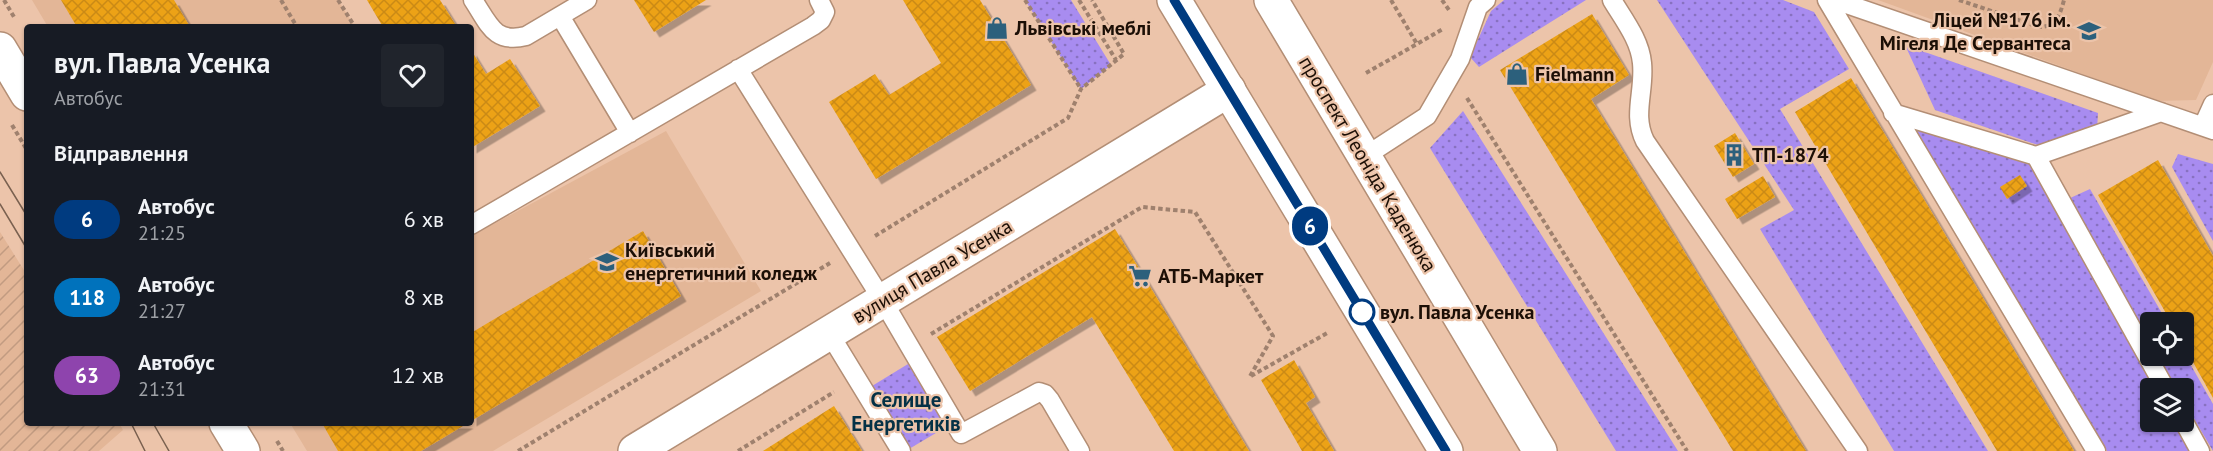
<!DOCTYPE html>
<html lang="uk">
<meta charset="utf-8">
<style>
:root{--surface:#171b24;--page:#20242c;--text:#f1f3f6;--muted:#9ea1a6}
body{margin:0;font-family:"PT Sans",sans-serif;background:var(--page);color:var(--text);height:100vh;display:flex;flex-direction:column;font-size:22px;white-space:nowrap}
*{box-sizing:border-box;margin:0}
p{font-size:20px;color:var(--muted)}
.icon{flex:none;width:33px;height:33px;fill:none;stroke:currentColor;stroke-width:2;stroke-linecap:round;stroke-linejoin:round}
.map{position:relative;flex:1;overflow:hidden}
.sheet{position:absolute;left:24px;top:24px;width:450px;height:402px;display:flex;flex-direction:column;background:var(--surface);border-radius:6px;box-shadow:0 2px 4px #0004}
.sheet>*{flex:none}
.badge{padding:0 12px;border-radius:20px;font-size:21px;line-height:39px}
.tools{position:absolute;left:2140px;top:312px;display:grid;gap:12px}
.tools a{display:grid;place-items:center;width:54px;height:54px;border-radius:6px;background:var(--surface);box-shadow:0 2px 4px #0004;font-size:30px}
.map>.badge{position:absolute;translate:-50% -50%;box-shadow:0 0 0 3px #fff}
h2{padding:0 30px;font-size:22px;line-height:54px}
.round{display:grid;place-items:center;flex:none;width:63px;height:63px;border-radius:6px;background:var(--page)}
.head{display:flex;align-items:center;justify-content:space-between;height:102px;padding:0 30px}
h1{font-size:28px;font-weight:800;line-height:45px}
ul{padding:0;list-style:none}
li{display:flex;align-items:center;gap:18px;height:78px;padding:0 30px}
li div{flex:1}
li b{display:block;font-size:22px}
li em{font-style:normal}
li .badge{min-width:66px;font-weight:700;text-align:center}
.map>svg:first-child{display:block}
.built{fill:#e3b697}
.industrial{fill:url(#industrial-furrows)}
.grass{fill:url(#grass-dots)}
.building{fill:url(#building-cross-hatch);filter:url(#shadow)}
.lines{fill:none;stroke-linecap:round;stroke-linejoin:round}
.lane-casing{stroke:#b38e75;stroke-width:21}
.street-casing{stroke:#b38e75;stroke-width:36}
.highway-casing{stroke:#b38e75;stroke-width:36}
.path{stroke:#9f816e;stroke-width:4;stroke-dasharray:4.5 3;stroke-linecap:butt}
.lane{stroke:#fff;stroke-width:18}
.street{stroke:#fff;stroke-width:33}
.highway{stroke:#fff;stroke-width:33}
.tram{stroke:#7a6150;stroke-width:1.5}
.line-casing{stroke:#fff;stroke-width:14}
.line{stroke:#003b80;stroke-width:9}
.stop-dot{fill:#fff;stroke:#003b80;stroke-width:3}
.labels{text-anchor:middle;stroke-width:4.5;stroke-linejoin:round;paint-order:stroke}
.poi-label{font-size:20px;font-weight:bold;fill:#1c0f06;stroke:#ecc4aa;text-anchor:start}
.street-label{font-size:20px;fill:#1c0f06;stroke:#ecc4aa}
.stop-label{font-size:20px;font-weight:bold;fill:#1c0f06;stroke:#ecc4aa;text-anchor:start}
.neighbourhood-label{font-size:21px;font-weight:bold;fill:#043146;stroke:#ecc4aa}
</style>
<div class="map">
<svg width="2213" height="451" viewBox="0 0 2213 451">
<defs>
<pattern id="industrial-furrows" width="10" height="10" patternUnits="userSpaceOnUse" patternTransform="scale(1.5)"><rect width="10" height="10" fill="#e3b697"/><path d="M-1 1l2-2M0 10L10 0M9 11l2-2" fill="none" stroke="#c29b81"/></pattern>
<pattern id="grass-dots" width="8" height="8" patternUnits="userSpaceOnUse" patternTransform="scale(1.5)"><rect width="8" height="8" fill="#a88cf0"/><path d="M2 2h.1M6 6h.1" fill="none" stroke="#8871c0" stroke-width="1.8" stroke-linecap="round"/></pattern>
<pattern id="building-cross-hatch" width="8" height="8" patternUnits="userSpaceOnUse" patternTransform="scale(1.5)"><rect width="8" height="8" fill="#eca218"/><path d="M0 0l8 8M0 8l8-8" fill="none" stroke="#ca8a15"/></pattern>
<filter id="shadow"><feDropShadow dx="5.5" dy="5.5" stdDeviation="0" flood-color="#0004"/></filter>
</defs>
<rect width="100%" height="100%" fill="#ecc4aa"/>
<path class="built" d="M32,0H338L355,27H48Z
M1878,0H2213V62L2196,100L2157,101Z
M666,131L761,291L493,451H307L290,423H471V223L477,233Z"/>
<path class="industrial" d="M0,232L27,275V423H119L123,430L99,451H0Z"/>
<path class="grass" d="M1025,0H1071L1111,65L1081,89Z
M1504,0H1586L1479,67L1470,57L1491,11Z
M1657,0H1783L1814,12L1849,69L1780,109L1988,451H1894L1760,229L1794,210Z
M1905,45L2098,113L2097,130L2038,145L1935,110Z
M1463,111L1678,451H1616L1430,148Z
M1907,125L2028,162L2155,388H2151V422H2173L2190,451H2107Z
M2178,154L2213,164V241L2172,167Z
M2090,189L2167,322H2151V345L2068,199Z
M2184,353L2213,404V451L2184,402V388H2176L2157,356H2184Z
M908,364L946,427L909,449L872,386Z"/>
<path class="building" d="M61,0H174L190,27H77Z
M367,0H440L457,27H383Z
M634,0H706L654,32Z
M903,0H980L1031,85L876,179L829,102L875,74L889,95L941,63Z
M1592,14L1629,75L1591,99L1806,451H1733L1500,70Z
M471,50L486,74L510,59L540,106L471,148Z
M1851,78L1964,266L2074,451H1997L1795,112Z
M1735,133L1754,164L1733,177L1714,146Z
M2158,160L2213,256V398L2184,346V322H2171L2098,195Z
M2020,175L2027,186L2007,199L2000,187Z
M1763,176L1775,197L1737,219L1725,199Z
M1115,229L1143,275L1249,451H1174L1092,317L970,391L937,337Z
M643,231L681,296L471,421V333Z
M1294,360L1315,397L1306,403L1334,451H1302L1261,380Z
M834,406L862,451H763Z
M322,423H468L421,451H338Z"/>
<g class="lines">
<g class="lane-casing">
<path id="lane" d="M473,0C489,24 494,44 526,36L587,0
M1612,0C1624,20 1640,40 1642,63C1645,91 1632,115 1645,141L1858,451
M1827,0L2096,451
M1835,0L2213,130
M560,16L630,133
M738,69L883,301L961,434L1039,392L1045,394L1050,400L1080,451
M1893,113L2036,156L2161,112
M2203,126L2213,104
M2036,156L2165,388
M1364,157L1427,116L1460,59L1478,7L1486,0
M471,225L813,26L821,20L825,12L819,0
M829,333L901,451
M2184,422L2200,451"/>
</g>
<g class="street-casing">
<path id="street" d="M0,49L27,94
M226,423L243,451
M635,451L1229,90"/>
</g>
<g class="highway-casing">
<path id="highway" d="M1174,0L1446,451
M1271,0L1540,451"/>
</g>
<path class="path" d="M4,0L14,17
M281,0L297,27
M338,0L355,27
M1025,0L1081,89
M1079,0L1116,60
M1391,0L1417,44L1443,29
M1442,0L1449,10
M1959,0L2039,27C2056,27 2060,15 2064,0
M1366,73L1417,44
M1467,98L1687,451
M12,125L27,150
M875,236L1068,118L1081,89L1124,54L1092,0
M931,334L1142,207L1195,212L1273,336L1249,378
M1251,376L1329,332
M277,441L283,451
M518,451L830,263
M738,451L834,392"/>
<use href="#lane" class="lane"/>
<use href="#street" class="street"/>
<use href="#highway" class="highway"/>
<path class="tram" d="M0,172L27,216
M0,204L27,249
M131,423L145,451
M153,423L169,451"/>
</g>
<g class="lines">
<g class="line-casing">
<path id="line" d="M1174,0L1446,451"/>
</g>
<use href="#line" class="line"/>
</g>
<defs>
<g id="shop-bare" transform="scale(1.8)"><path d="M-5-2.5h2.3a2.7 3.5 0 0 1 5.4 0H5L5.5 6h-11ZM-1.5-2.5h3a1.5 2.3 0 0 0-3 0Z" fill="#2c607c" stroke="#ecc4aa" stroke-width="2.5" paint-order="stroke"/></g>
<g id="school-bare" transform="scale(1.8)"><path d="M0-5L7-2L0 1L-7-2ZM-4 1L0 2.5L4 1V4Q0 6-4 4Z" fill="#2c607c" stroke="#ecc4aa" stroke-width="2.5" paint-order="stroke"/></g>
<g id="building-bare" transform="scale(1.8)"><path d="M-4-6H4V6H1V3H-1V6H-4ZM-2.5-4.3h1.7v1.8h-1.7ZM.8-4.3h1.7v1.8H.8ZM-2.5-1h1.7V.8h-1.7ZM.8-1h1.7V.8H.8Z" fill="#2c607c" stroke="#ecc4aa" stroke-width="2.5" paint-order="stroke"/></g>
<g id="university-bare" transform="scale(1.8)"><path d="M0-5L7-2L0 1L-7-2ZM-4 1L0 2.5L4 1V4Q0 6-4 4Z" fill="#2c607c" stroke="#ecc4aa" stroke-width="2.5" paint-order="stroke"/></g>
<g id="supermarket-bare" transform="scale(1.8)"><path d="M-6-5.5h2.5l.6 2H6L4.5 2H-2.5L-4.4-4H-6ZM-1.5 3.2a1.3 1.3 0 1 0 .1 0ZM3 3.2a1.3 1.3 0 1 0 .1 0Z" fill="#2c607c" stroke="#ecc4aa" stroke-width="2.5" paint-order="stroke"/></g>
</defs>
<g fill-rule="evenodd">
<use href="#shop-bare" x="997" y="28"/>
<use href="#school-bare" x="2089" y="31"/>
<use href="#shop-bare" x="1517" y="74"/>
<use href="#building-bare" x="1734" y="155"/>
<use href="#university-bare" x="607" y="262"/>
<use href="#supermarket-bare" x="1140" y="276"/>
</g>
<circle class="stop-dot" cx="1362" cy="312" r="12"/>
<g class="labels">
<g class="poi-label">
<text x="2071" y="27" text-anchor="end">Ліцей №176 ім.<tspan x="2071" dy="23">Мігеля Де Сервантеса</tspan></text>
<text x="1015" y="35">Львівські меблі</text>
<text x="1535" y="81">Fielmann</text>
<text x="1752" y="162">ТП-1874</text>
<text x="625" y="257">Київський<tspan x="625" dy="23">енергетичний коледж</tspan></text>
<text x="1158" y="283">АТБ-Маркет</text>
</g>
<g class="street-label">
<text transform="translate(1368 164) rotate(59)" y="7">проспект Леоніда Каденюка</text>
<text transform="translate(932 271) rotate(-31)" y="7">вулиця Павла Усенка</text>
</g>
<g class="stop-label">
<text x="1380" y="319">вул. Павла Усенка</text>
</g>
<g class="neighbourhood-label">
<text x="906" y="407">Селище<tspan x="906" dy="24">Енергетиків</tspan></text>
</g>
</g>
</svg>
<div class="tools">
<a><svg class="icon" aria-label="locate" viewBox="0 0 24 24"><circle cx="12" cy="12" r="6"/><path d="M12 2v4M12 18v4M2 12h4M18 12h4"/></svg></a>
<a><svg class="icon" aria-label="layers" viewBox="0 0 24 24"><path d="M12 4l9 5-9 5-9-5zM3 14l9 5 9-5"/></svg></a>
</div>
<b class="badge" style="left:1310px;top:226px;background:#003b80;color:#fff">6</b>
<section class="sheet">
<div class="head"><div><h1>вул. Павла Усенка</h1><p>Автобус</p></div><a class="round"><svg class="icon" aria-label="heart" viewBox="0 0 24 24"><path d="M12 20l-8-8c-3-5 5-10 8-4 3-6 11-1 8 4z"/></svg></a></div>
<h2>Відправлення</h2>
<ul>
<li><span class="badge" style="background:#003b80;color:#fff">6</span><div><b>Автобус</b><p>21:25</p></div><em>6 хв</em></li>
<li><span class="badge" style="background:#0072bc;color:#fff">118</span><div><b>Автобус</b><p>21:27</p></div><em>8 хв</em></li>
<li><span class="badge" style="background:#8e44ad;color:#fff">63</span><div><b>Автобус</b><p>21:31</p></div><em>12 хв</em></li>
</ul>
</section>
</div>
